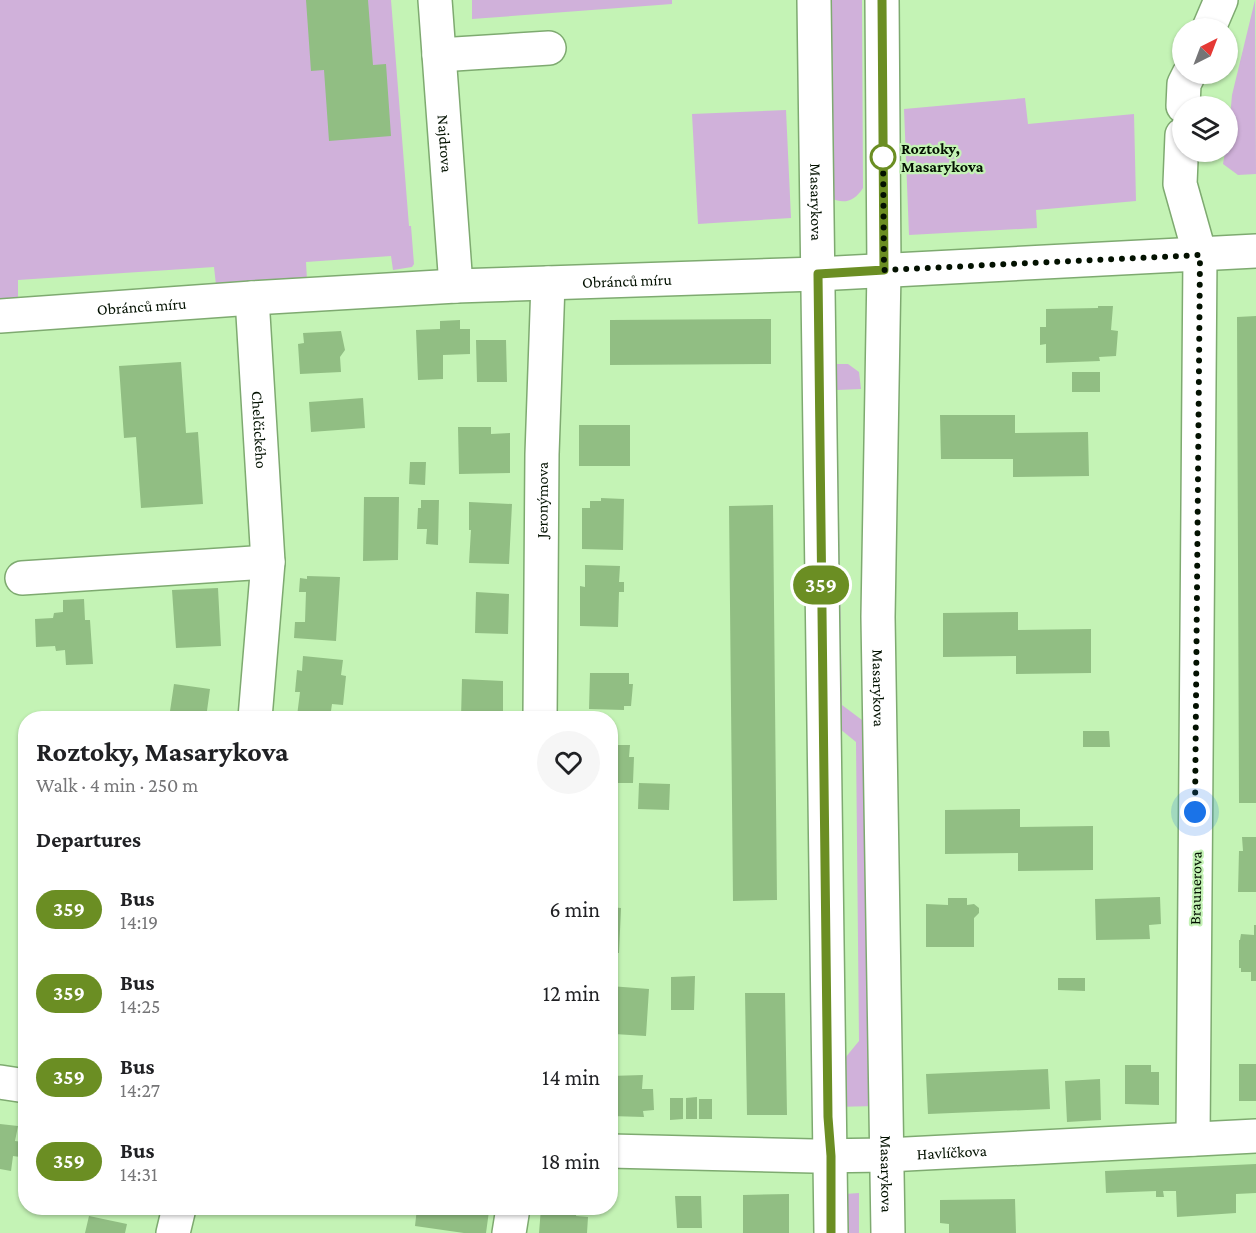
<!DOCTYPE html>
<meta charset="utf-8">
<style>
:root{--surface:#fff;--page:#f6f6f6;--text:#202124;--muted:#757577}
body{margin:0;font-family:"Crimson Pro",serif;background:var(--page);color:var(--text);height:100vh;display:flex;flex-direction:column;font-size:22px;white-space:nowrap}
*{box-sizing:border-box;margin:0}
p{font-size:20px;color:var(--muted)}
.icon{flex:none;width:33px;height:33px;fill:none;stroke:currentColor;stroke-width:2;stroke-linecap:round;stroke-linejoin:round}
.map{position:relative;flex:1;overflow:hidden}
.sheet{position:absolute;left:18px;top:711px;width:600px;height:504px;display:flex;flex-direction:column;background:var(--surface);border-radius:24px;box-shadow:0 2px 4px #0004}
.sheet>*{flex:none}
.badge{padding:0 12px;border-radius:20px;font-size:21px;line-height:39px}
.needle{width:39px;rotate:42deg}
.buttons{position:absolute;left:1172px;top:18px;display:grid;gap:12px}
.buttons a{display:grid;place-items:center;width:66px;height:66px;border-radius:50%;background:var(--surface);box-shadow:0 2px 4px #0004;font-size:30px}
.you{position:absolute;width:30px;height:30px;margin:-15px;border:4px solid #fff;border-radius:50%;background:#1a73e8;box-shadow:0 0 0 9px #1a73e833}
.map>.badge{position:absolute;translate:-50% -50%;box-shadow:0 0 0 3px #fff}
h2{padding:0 18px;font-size:22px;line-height:54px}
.round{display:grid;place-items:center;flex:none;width:63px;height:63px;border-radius:32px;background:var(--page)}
.summary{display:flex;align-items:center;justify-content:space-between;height:102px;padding:0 18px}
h1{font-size:28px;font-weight:700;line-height:45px}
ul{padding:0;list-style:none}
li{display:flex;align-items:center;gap:18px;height:84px;padding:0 18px}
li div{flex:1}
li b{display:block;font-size:22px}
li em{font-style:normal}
li .badge{min-width:66px;font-weight:700;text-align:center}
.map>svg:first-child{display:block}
.green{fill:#d0b1da}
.building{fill:#91be83}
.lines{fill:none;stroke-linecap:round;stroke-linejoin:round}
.minor-casing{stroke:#7eaa70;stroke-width:36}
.minor{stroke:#fff;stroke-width:33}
.line-casing{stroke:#fff;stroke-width:14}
.line{stroke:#6b8e23;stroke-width:9}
.walk{stroke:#031100;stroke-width:6;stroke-dasharray:0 10.8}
.stop-dot{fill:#fff;stroke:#6b8e23;stroke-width:3}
.labels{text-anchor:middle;stroke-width:4.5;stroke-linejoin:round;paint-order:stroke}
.street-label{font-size:16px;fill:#031100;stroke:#c4f3b5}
.stop-label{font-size:16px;font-weight:bold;fill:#031100;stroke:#c4f3b5;text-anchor:start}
</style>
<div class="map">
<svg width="1256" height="1233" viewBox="0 0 1256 1233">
<rect width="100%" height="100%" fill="#c4f3b5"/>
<path class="green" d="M0,0H391L409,226H411L414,264L412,267L393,270L391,256L306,262L307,280L216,285L214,267L18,280V298L16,300L0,301Z
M472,0H672V4L472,19Z
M822,0H862L863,188C854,202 843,205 829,197Z
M1255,0L1256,174L1238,175L1223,164L1225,152H1227L1232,95Z
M1025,98L1028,124L1134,114L1136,201L1036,210L1037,228L909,235L904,109Z
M786,110L791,218L698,224L692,114Z
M833,364H848L859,372L861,389L837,390L842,705L870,726L876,1106L834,1107L836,1069L859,1041L856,742L829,720Z
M859,1193V1233H840L845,1194Z"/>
<path class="building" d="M306,0H368L373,65L386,64L391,136L329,141L324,70L311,71Z
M1098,306H1113L1111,330L1118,331L1116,356L1099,357L1100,361L1046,363V344L1040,345V327H1046V309L1098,308Z
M1256,316V803H1239L1237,317Z
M771,319V364L610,365V320Z
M460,320V329H470V354L443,355V379L418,380L416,330L440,329V321Z
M341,331L345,350L340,357L341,372L300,374L298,344L304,343L303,333Z
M476,340H506L507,382H477Z
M181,362L186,433L198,432L203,504L141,508L136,437L124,438L119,366Z
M1072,372H1100V392H1072Z
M363,398L365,428L311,432L309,402Z
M940,415H1015V433L1088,432L1089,476L1013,477V459H941Z
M579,425H630V466H579Z
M458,427H491V434L510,433V473L459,474Z
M410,462H426L425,485L409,484Z
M364,497H399L398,560L363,561Z
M601,498L624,499L623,550L582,549V508H590V501H601Z
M421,500H439L438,545L426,544L427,529H417L418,508H421Z
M469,502L512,504L509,564L469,563L471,530H469Z
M773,505L777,900L733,901L729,506Z
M585,565L620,566L619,582H624V592H619L618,627L580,626V586L585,587Z
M307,576L340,577L336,641L294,638L295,622H305L306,592H299L300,578L307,579Z
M218,588L221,646L176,648L172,590Z
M476,592L509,594L508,634L475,633Z
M84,599L85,620H90L93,664L66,665L65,650L56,651L55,646L36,647L35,619L53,618L54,613L63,612V600Z
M1018,612V630L1091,629V673L1016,674V656L943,657V613Z
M303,656L343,660L341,675L346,676L343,705L332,704L330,718L297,716L300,692H295L297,670L302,671Z
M590,673H629V684H633L631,706H624V710L589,709Z
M462,679L503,681V718H461Z
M174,684L210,689L206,718H169Z
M1083,731H1109L1110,747H1083Z
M610,745H630L629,757H634L633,783H610Z
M639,783L670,784L669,810L638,809Z
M1020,809V827L1093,826V870L1018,871V853L945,854V810Z
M1242,837H1256V892H1238L1239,851H1243Z
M1160,897L1161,924L1149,925L1150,939L1096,940L1095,899Z
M948,898H967V905L974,904L979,908V913L974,918V947H926V904L948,905Z
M610,907L621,908L619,953H610Z
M1254,925H1256V981H1251V972H1241V968H1239V940H1240L1241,934L1254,935Z
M695,976L694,1010H671V977Z
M1058,978H1085V991L1058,990Z
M610,986L649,989L646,1036L614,1034L615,1018H610Z
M745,993H785L787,1115H747Z
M1239,1064H1256V1101H1239Z
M1125,1065H1151V1072H1159V1105L1125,1104Z
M1048,1069L1050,1109L928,1114L926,1074Z
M643,1075L642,1089H653L654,1110L643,1111L644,1117L610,1116V1076Z
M1100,1079L1101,1120L1067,1122L1065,1081Z
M697,1097V1119H686V1098Z
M670,1098H683V1119L670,1120Z
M699,1099H712V1119H699Z
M0,1124L18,1126L15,1141L23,1142L20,1157L13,1156L11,1171L0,1169Z
M1256,1164V1193L1236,1194V1213L1177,1217L1176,1191H1163L1164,1197H1156V1191L1106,1193L1105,1171Z
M789,1194V1233H743V1195Z
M675,1196H701L702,1228H677Z
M1015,1199L1016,1233H949V1224L940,1223V1200Z
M417,1208H468L489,1211L486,1233H464L415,1226Z
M541,1208H577L576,1216L588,1217L587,1233H539Z
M89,1216L127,1224L125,1233H85Z"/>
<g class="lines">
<g class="minor-casing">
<g id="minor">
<path id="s1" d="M435,0L456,286"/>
<path id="s2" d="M814,0L831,1233"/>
<path id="s3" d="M882,0L884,270L878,617L888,1233"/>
<path d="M1209,28L1221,0"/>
<path d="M439,55L549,48"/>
<path d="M1183,106L1184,84L1189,74"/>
<path d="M1182,135L1180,184L1200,255L1193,1139"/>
<path id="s4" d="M252,298L268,562L255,718"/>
<path id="s5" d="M0,316L252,298L456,286L817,274L1256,251"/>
<path d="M22,578L268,562"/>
<path id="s6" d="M540,718L542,454L548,283"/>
<path d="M0,1082L26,1086"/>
<path id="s7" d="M610,1151L813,1156L887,1155L1256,1136"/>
<path d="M173,1233L179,1208"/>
<path d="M509,1233L513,1208"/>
</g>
</g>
<use href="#minor" class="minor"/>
</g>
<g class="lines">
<g class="line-casing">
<path id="line" d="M831,1233V1156L828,1117L818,274L884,270L882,0"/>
</g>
<use href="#line" class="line"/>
<path class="walk" d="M883,157V149L884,270L1200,255L1195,812"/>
</g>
<circle class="stop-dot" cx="883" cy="157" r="12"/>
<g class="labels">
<g class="street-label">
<text dy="6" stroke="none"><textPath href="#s1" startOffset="144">Najdrova</textPath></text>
<text dy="6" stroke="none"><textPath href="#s2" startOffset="202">Masarykova</textPath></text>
<text dy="6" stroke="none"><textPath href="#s5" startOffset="628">Obránců míru</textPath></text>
<text dy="6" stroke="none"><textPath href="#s5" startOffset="142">Obránců míru</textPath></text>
<text dy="6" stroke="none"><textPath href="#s4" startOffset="132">Chelčického</textPath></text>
<text dy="6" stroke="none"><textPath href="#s6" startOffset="218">Jeronýmova</textPath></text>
<text dy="6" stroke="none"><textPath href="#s3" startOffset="688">Masarykova</textPath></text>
<text transform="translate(1195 888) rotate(-89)" y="6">Braunerova</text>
<text dy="6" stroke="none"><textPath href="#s7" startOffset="342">Havlíčkova</textPath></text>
<text dy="6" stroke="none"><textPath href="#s3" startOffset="1174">Masarykova</textPath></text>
</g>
<g class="stop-label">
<text x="901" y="154">Roztoky,<tspan x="901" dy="18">Masarykova</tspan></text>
</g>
</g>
</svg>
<div class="buttons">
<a><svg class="needle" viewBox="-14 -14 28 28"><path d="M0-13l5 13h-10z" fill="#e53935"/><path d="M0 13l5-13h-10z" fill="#757577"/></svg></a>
<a><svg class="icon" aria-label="layers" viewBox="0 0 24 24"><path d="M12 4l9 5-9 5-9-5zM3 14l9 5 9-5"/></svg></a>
</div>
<div class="you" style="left:1195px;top:812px"></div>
<b class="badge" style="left:821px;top:585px;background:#6b8e23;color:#fff">359</b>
<section class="sheet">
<div class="summary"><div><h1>Roztoky, Masarykova</h1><p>Walk · 4 min · 250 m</p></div><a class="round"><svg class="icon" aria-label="heart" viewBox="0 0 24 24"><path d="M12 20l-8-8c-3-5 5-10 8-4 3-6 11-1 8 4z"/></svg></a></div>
<h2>Departures</h2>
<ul>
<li><span class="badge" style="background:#6b8e23;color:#fff">359</span><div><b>Bus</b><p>14:19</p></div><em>6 min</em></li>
<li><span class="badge" style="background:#6b8e23;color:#fff">359</span><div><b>Bus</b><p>14:25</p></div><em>12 min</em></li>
<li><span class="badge" style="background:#6b8e23;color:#fff">359</span><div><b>Bus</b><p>14:27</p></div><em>14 min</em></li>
<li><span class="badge" style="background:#6b8e23;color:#fff">359</span><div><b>Bus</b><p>14:31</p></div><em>18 min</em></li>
</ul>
</section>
</div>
